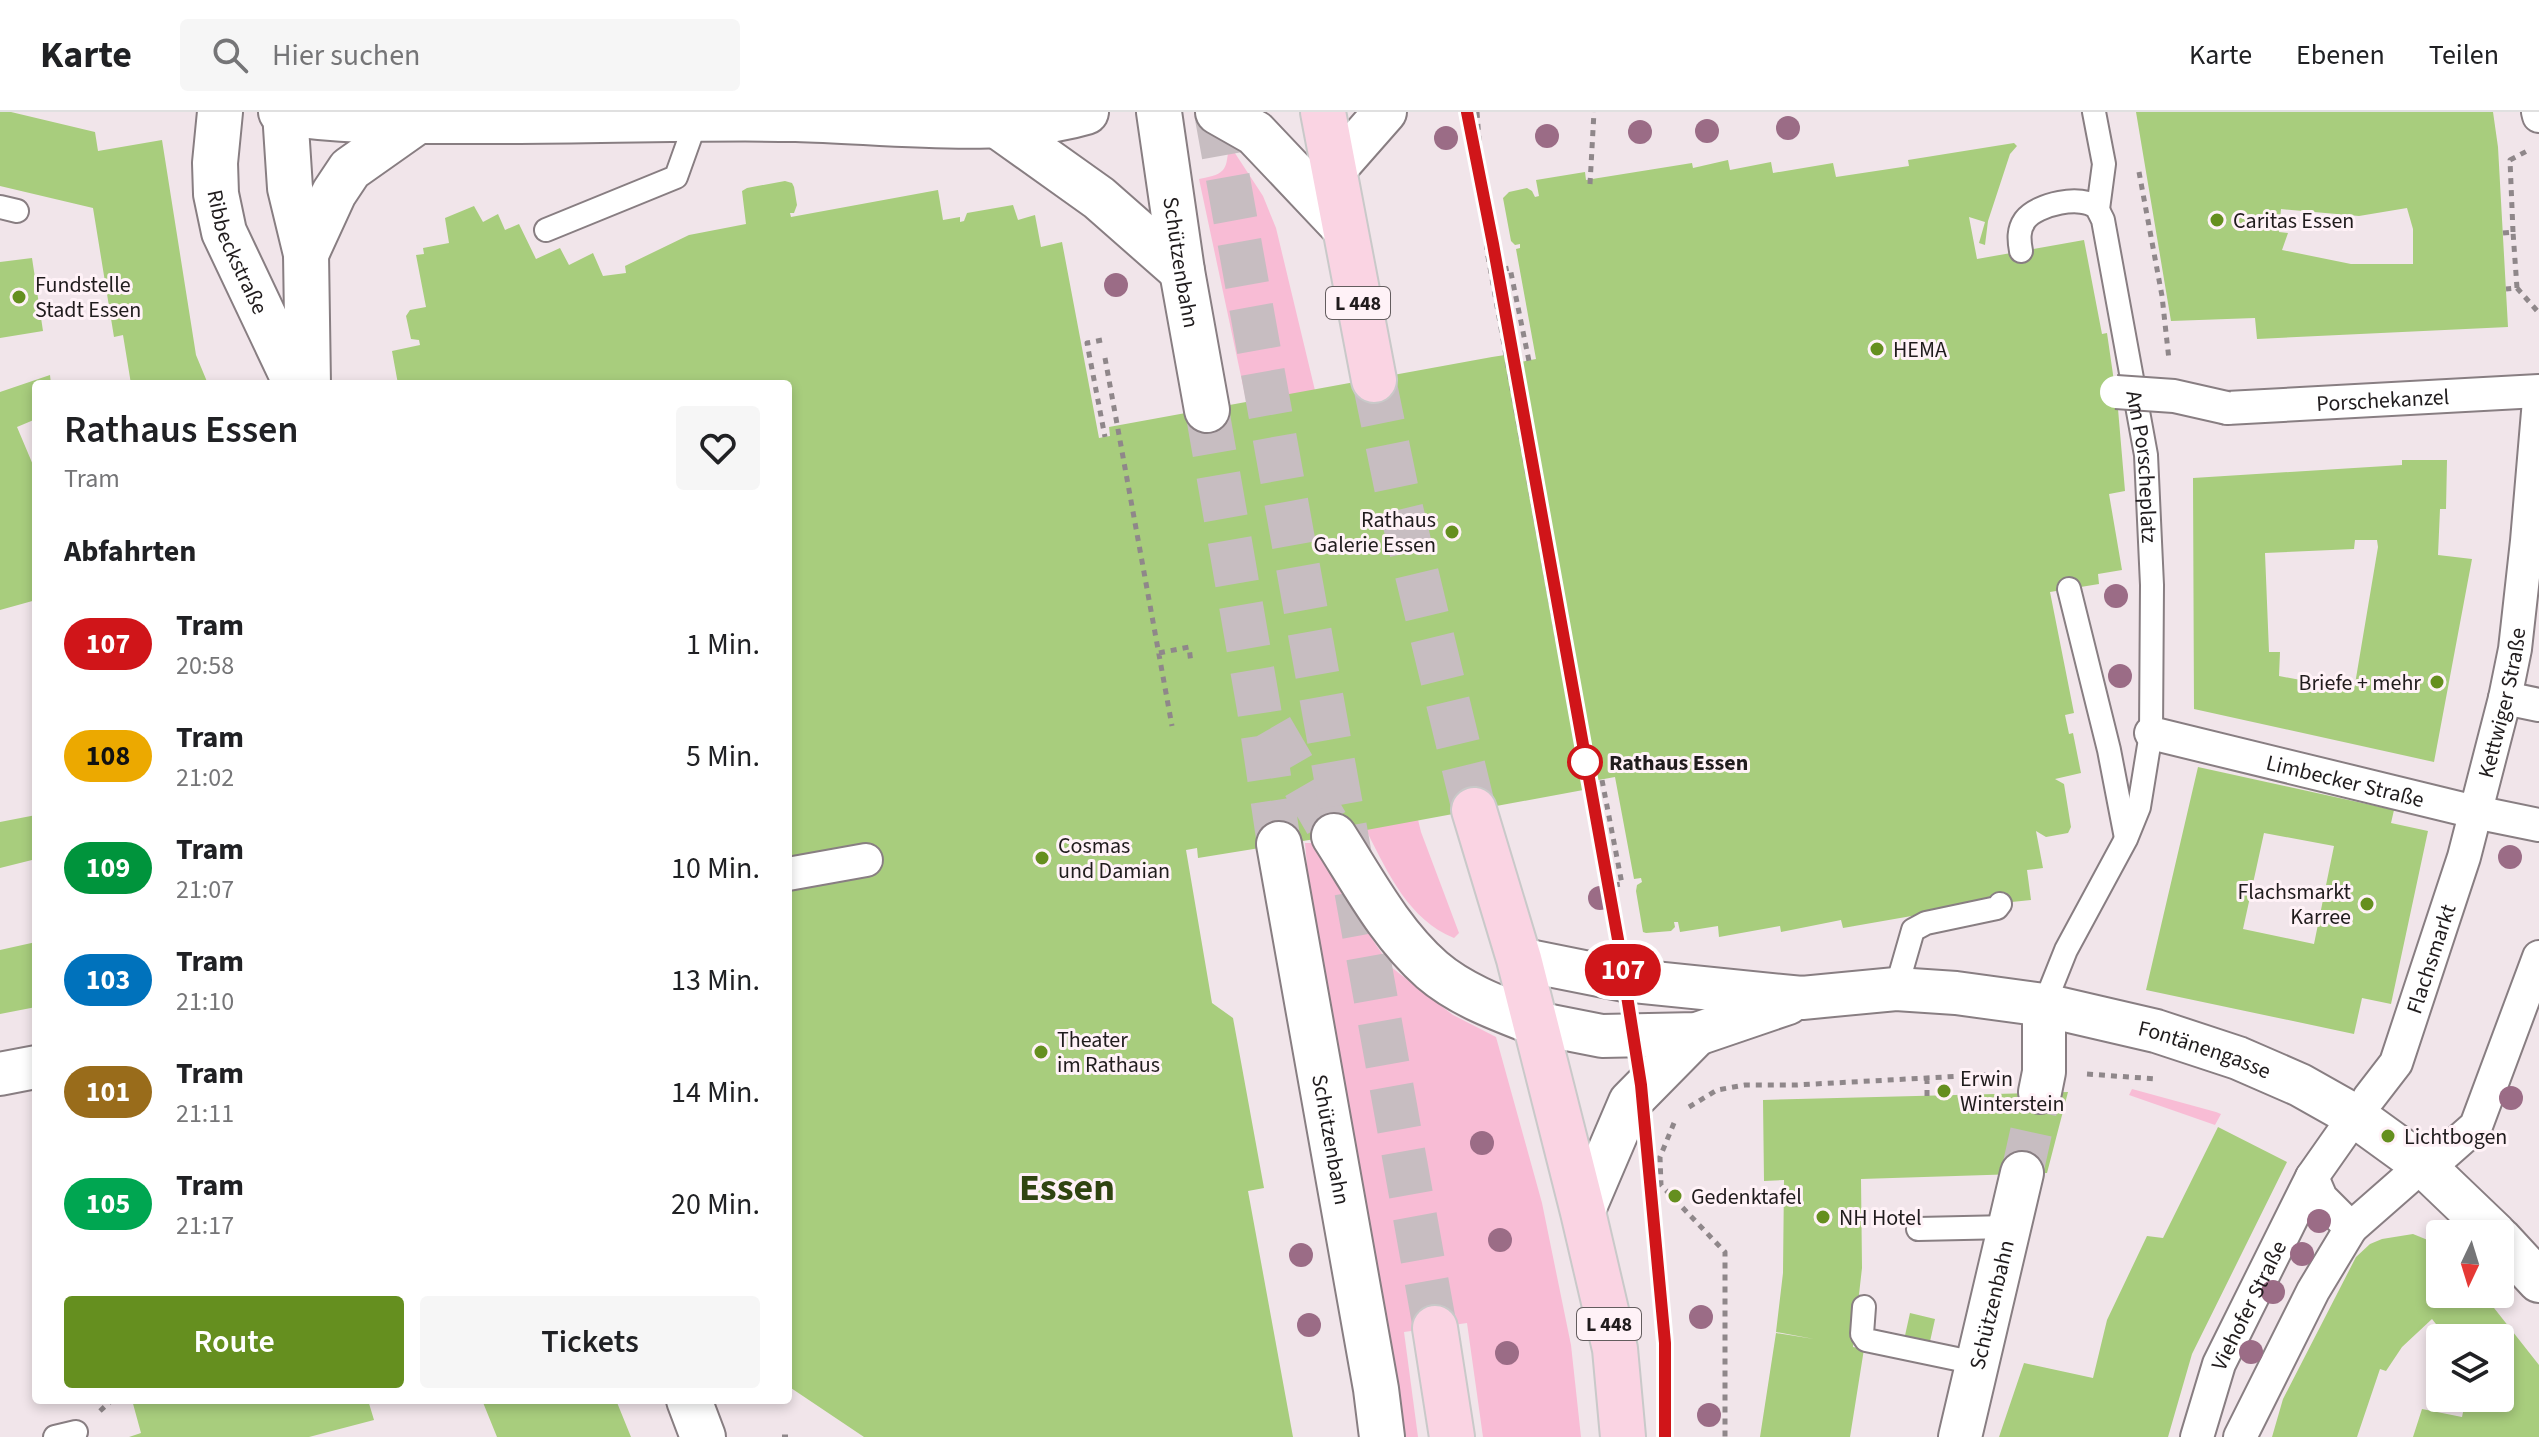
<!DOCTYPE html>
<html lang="de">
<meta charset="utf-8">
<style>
:root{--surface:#fff;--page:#f6f6f6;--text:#202124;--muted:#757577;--line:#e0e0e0;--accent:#658f1f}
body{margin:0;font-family:"Source Sans 3",sans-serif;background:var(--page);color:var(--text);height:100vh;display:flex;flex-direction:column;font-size:30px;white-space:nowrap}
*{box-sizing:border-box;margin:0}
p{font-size:26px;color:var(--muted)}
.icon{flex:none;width:44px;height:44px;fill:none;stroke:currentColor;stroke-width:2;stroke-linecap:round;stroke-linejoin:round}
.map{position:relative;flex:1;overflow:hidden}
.drawer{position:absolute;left:32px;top:268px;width:760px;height:1024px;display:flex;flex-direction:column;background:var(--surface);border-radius:8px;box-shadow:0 4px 12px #0003}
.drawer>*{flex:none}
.badge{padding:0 16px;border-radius:26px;font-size:28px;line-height:52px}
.needle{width:52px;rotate:184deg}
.controls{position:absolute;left:2426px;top:1108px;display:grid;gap:16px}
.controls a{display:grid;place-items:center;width:88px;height:88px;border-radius:8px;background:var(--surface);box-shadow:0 4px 12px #0003;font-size:40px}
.map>.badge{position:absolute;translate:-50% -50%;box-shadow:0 0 0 4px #fff}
h2{padding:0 32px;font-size:30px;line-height:72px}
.round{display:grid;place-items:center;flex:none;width:84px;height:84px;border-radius:8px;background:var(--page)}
.summary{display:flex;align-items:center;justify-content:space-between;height:136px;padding:0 32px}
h1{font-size:38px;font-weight:600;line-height:60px}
.action{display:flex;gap:16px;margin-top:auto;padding:16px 32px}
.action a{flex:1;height:92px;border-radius:8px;background:var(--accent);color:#fff;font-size:32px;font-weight:600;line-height:92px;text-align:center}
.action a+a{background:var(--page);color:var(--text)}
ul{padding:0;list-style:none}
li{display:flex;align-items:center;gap:24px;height:112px;padding:0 32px}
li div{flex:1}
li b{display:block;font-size:30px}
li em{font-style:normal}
li .badge{min-width:88px;font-weight:700;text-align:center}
header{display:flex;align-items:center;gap:48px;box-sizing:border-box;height:112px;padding:0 40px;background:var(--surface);border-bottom:2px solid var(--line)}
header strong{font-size:38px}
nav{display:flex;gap:44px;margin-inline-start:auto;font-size:28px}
.search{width:560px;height:72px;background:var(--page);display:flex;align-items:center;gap:20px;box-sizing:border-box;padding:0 28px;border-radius:8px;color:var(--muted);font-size:30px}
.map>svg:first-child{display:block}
.green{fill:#f8bcd5}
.building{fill:#a8cd7d;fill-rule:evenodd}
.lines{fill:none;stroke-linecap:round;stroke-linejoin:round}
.minor-tunnel{stroke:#c7bdc1;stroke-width:42;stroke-dasharray:42 21;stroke-linecap:butt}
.tertiary-tunnel{stroke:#c7bdc1;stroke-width:44;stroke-dasharray:44 22;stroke-linecap:butt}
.primary-tunnel{stroke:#c7bdc1;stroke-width:44;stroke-dasharray:44 22;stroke-linecap:butt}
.service-casing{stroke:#887e82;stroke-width:26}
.pedestrian-casing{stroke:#887e82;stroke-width:36}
.minor-casing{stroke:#887e82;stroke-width:46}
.tertiary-casing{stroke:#887e82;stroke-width:48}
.primary-casing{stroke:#c9c9c9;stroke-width:48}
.path{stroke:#8f878a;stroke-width:5;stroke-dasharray:6 6;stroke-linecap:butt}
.service{stroke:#fff;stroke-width:22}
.pedestrian{stroke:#fff;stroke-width:32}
.minor{stroke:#fff;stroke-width:42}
.tertiary{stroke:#fff;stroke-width:44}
.primary{stroke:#fad4e3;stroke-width:44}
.pedestrian-bridge-casing{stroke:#887e82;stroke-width:36;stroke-linecap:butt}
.pedestrian-bridge{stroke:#fff;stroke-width:32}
.tree{fill:#9b6c86}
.line-casing{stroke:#fff;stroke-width:18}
.line{stroke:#d01519;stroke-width:12}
.poi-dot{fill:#658f1f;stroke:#fff2f7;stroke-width:3}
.stop-dot{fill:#fff;stroke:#d01519;stroke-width:4}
.labels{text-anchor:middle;stroke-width:6;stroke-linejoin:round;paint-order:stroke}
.shield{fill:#fff2f7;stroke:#635c5e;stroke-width:2}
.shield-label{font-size:20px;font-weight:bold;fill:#201c1d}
.poi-label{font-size:22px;fill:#201c1d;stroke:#fff2f7;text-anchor:start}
.street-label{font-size:22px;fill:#201c1d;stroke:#fff2f7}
.stop-label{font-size:22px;font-weight:bold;fill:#201c1d;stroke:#fff2f7;text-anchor:start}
.town-label{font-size:38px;font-weight:bold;fill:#2f4410;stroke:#fff2f7}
</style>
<header>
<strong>Karte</strong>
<div class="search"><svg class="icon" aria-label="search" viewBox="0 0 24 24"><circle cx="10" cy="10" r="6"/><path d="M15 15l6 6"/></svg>Hier suchen</div>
<nav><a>Karte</a><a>Ebenen</a><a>Teilen</a></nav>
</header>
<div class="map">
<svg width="2539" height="1325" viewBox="0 0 2539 1325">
<rect width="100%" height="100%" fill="#f1e5ea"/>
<path class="green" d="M1229,32L1263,84L1276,116L1421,720L1459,821L1454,826C1409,808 1388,761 1367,720L1245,283L1199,67C1228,62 1226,57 1229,32Z
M1305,731H1313L1343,784L1391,855L1453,903L1496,925L1542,1091L1571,1233L1581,1325H1483L1467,1211L1404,1220L1418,1325H1406L1308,765Z
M2132,977L2216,1000L2221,1002L2215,1013L2129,983Z"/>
<path class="building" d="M0,0H11L95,20L98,39L162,28L196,243L208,272H131L123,223L114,225L93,96L0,74Z
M2136,0H2493L2498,35L2508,215L2257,227L2255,206L2171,209ZM2407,96L2413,117V152H2351L2282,138L2288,121L2279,120L2281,97L2359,104Z
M2014,31L2017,34L2010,42L1988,109L1985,133L1979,131L1985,110L1969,105L1977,147L2084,128L2102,222L2107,221L2118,297L2125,379L2109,382L2122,458L2098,462L2099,472L2050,480L2074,601L2065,603L2069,622L2073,621L2081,661L2055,667L2064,672L2071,715L2068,721L2046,725L2036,719L2043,756L2027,758L2031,788L1963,795L1843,816L1841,808L1781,820L1780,814L1719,825L1718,814L1680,820L1678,810H1674L1675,815L1671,819L1646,821L1643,820L1636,779L1637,773L1642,770L1641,766L1634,767L1615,665L1593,669L1594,676L1334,724L1198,746L1197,736L1186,738L1212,891L1233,906L1264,1076L1248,1079L1293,1325H864L788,1274V272H398L392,239L420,233L419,228L411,227L406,204L410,198L426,195L416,143L424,142L423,136L449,131L445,106L474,94L483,110L498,102L505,118L519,112L536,147L560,136L569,153L593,141L603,164L626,161L625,154L689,123L746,112L742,79L747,76L785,69L792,71L794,75L797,93L794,101H790L791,105L938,78L943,108L960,105V110L964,109L967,101L1013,93L1018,108L1035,103L1041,135L1062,130L1099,326L1110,324L1109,315L1492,245L1518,241L1520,250L1536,247L1516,137L1520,136V132L1515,133L1511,129L1503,86L1509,80L1527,76L1532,79L1535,85L1539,84L1536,68L1585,60L1586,68L1692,51L1693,56L1728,48L1730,58L1771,50L1773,61L1833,51L1836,65L1909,54L1908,48Z
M32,146L43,219L0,226V150Z
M50,263L51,272H36V307L17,315L36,360V488L0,498V280Z
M2402,348H2447L2446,397H2440L2438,443L2472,447L2434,650L2194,597L2193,366L2402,353ZM2355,428H2377L2378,435L2354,578L2279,564L2280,540H2269L2265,441L2354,437Z
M2198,655L2394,698L2391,711L2428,719L2391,892L2362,886L2354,922L2146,878ZM2264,721L2334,734L2314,832L2243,817Z
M36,703V747L0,756V710Z
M36,830V895L0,902V838Z
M2068,980L2047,1061L1861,1067L1862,1156L1853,1235L1864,1237L1850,1325H1760L1776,1221L1814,1227L1776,1220L1783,1161L1784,1068L1764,1069L1763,988Z
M2218,1015L2287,1050L2192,1242L2168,1325H1999L2024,1251L2093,1266L2107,1208L2147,1124L2163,1126Z
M2413,1122L2440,1133V1182H2483L2539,1253V1325H2413L2422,1297L2462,1305L2466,1286H2500V1226H2447L2432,1207L2402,1235L2386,1259L2380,1257L2357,1325H2272L2283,1287L2356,1145L2370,1132L2382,1127Z
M1910,1201L1935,1207L1929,1234L1904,1228Z
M132,1288H368L374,1308L309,1325H129L141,1321Z
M482,1288H616L631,1325H497Z"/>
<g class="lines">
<path class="minor-tunnel" d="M2022,1061L2040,980"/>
<path class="tertiary-tunnel" d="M1207,298L1259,597L1279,732
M1271,616L1334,724"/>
<path class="primary-tunnel" d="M1216,0L1435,1216
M1374,268L1398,384L1474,698"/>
<g class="service-casing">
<g id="service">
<path d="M2094,0L2104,52L2098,97"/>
<path d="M0,95L17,99"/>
<path d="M546,118L676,65L696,9"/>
<path id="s1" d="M2021,139C2019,128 2018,118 2025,108C2037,92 2082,82 2097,96C2098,98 2102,106 2103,108L2146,343L2152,473L2151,621L2139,695L2126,727L2066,838L2044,893"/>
<path d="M2069,477L2109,638L2126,726"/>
<path d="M1896,877L1913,818L1926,811L1997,796L2000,792"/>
<path d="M1918,1117L2009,1115"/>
<path d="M1864,1195L1862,1222L1866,1228L1976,1251"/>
<path d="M55,1325L76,1320"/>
</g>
</g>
<g class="pedestrian-casing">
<g id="pedestrian">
<path d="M2538,0L2539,4"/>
<path id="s2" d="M2227,296L2539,279"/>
<path d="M2505,586L2539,593"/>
<path id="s3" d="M2151,621L2475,700L2539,713"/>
<path d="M788,762L866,748"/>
<path id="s4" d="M2369,986L2396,951L2464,745L2505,586L2515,537L2527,429L2539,288"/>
<path d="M2442,1044L2476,1014L2539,845"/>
<path d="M2351,1116L2408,1066"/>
<path id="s5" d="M2197,1325L2219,1252L2312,1065L2345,1018"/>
<path d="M2240,1325L2313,1179L2351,1116L2321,1086L2312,1065"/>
</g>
</g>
<g class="minor-casing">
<g id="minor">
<path d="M1334,58L1385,0"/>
<path id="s6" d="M1519,847L1624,868L1802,886L1896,877L1956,881L2044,893L2156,919L2238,946L2300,973L2355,1004L2424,1054L2495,1122"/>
<path d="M1536,911L1602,924L1697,922L1788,891"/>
<path d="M0,962L36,955"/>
<path d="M2040,980L2044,960V893"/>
<path d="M1583,1100L1630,990L1697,922"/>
<path d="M2500,1127L2539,1169"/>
<path id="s7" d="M1960,1325L2022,1061"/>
</g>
</g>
<g class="tertiary-casing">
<g id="tertiary">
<path id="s8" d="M220,0L215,51L216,82L224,120L296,272"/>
<path d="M281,0C340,10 403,9 463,9C574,10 685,5 796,7C885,9 1002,25 1086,0"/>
<path d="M285,0L290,76L306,142L308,272"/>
<path id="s9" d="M1159,0L1182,159L1207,298"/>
<path d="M1218,0L1255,21L1344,115"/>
<path d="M998,14L1099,86L1182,159"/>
<path d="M306,142L334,81L350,57L418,9"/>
<path d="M1334,724C1363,769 1390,821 1432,858C1461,883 1500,897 1536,911"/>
<path id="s10" d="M1279,732L1376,1277L1382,1325"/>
<path d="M689,1288L703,1325"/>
</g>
</g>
<g class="primary-casing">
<path id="primary" d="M1323,0L1374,268
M1474,698L1519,847L1583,1100L1615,1237L1623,1325
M1435,1216L1452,1325"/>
</g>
<path class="path" d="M1477,0L1487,139L1558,530
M2139,60L2162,184L2169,248
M1590,72L1594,0
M2513,120L2510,48L2527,39
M2503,121L2513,120L2517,176L2506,177
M1491,160L1510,156L1529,249
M2517,176L2539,201
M1102,228L1087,231L1105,325
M1105,246L1172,614
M1159,541L1189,535L1191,551
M1602,775L1622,772L1602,668
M2087,962L2157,967
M1927,984V967
M1689,995L1717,978L1745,973H1796L2001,962
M1674,1011L1660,1045L1661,1073L1725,1140V1325
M100,1299L112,1288
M782,1325H790"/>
<use href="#service" class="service"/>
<use href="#pedestrian" class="pedestrian"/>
<use href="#minor" class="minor"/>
<use href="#tertiary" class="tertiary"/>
<use href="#primary" class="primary"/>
<g class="pedestrian-bridge-casing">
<path id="pedestrian-bridge" d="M2116,280L2174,284L2227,296"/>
</g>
<use href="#pedestrian-bridge" class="pedestrian-bridge"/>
</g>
<g class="tree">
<circle cx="1788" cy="16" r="12"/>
<circle cx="1707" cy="19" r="12"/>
<circle cx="1640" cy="20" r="12"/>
<circle cx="1547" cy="24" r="12"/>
<circle cx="1446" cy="26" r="12"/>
<circle cx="1116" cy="173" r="12"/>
<circle cx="2116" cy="484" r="12"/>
<circle cx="2120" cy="564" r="12"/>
<circle cx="2510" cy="745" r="12"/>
<circle cx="1600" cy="786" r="12"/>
<circle cx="2511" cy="986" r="12"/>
<circle cx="1482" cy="1031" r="12"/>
<circle cx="2319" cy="1109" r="12"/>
<circle cx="1500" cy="1128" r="12"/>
<circle cx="2302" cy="1142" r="12"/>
<circle cx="1301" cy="1143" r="12"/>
<circle cx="2273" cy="1180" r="12"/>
<circle cx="1701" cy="1205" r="12"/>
<circle cx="1309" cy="1213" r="12"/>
<circle cx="2251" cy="1240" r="12"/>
<circle cx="1507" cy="1241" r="12"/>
<circle cx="1709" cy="1303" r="12"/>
</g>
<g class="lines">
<g class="line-casing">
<path id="line" d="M1467,0L1493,132L1619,833L1641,973L1665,1231V1325"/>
</g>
<use href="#line" class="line"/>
</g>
<g class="poi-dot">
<circle cx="2217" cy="108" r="8"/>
<circle cx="19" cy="185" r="8"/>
<circle cx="1877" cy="237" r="8"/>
<circle cx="1452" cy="420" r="8"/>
<circle cx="2437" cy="570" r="8"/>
<circle cx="1042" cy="746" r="8"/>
<circle cx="2367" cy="792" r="8"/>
<circle cx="1041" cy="940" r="8"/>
<circle cx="1944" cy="979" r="8"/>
<circle cx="2388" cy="1024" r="8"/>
<circle cx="1675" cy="1084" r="8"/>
<circle cx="1823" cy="1105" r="8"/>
</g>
<circle class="stop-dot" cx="1585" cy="650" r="16"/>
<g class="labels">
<g class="shield">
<rect x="1326" y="175" width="64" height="32" rx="6"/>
<rect x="1577" y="1196" width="64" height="32" rx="6"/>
</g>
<g class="shield-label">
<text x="1358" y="198">L 448</text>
<text x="1609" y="1219">L 448</text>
</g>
<g class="poi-label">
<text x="2233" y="116">Caritas Essen</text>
<text x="35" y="180">Fundstelle<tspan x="35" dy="25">Stadt Essen</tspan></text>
<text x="1893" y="245">HEMA</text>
<text x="1436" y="415" text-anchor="end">Rathaus<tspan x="1436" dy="25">Galerie Essen</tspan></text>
<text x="2421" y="578" text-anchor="end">Briefe + mehr</text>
<text x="1058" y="741">Cosmas<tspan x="1058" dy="25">und Damian</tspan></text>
<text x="2351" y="787" text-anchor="end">Flachsmarkt<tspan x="2351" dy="25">Karree</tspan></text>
<text x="1057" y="935">Theater<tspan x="1057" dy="25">im Rathaus</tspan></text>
<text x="1960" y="974">Erwin<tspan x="1960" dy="25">Winterstein</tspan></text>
<text x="2404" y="1032">Lichtbogen</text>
<text x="1691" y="1092">Gedenktafel</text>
<text x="1839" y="1113">NH Hotel</text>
</g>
<g class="street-label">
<text dy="8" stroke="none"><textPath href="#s8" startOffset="144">Ribbeckstraße</textPath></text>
<text dy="8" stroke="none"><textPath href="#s9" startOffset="152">Schützenbahn</textPath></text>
<text dy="8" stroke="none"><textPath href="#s2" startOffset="156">Porschekanzel</textPath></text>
<text dy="8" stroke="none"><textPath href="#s1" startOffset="374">Am Porscheplatz</textPath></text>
<text dy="8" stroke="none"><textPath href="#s4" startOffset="420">Kettwiger Straße</textPath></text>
<text dy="8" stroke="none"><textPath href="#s3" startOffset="200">Limbecker Straße</textPath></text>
<text dy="8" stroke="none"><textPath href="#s4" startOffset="154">Flachsmarkt</textPath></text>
<text dy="8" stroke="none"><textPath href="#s6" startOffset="696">Fontänengasse</textPath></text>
<text dy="8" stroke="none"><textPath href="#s10" startOffset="300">Schützenbahn</textPath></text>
<text dy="8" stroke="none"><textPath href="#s7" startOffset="136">Schützenbahn</textPath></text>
<text dy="8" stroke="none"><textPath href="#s5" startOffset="142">Viehofer Straße</textPath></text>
</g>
<g class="stop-label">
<text x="1609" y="658">Rathaus Essen</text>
</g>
<g class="town-label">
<text x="1067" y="1088">Essen</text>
</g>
</g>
</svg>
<div class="controls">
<a><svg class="needle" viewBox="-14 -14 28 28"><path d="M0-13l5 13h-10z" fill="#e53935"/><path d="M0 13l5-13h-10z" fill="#757577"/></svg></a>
<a><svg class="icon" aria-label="layers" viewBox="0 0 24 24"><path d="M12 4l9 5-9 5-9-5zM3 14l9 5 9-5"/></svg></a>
</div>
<b class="badge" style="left:1623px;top:858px;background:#d01519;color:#fff">107</b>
<section class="drawer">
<div class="summary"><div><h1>Rathaus Essen</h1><p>Tram</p></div><a class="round"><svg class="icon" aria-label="heart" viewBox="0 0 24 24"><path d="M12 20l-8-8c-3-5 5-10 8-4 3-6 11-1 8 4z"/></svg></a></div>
<h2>Abfahrten</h2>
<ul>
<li><span class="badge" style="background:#d01519;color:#fff">107</span><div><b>Tram</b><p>20:58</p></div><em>1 Min.</em></li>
<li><span class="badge" style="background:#eca900;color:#111">108</span><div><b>Tram</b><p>21:02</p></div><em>5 Min.</em></li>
<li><span class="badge" style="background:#00943c;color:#fff">109</span><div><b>Tram</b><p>21:07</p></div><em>10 Min.</em></li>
<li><span class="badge" style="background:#0072bc;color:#fff">103</span><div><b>Tram</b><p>21:10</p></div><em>13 Min.</em></li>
<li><span class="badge" style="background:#996c1b;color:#fff">101</span><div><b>Tram</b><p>21:11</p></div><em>14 Min.</em></li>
<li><span class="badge" style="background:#00a651;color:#fff">105</span><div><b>Tram</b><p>21:17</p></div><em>20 Min.</em></li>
</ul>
<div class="action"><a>Route</a><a>Tickets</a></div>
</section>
</div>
